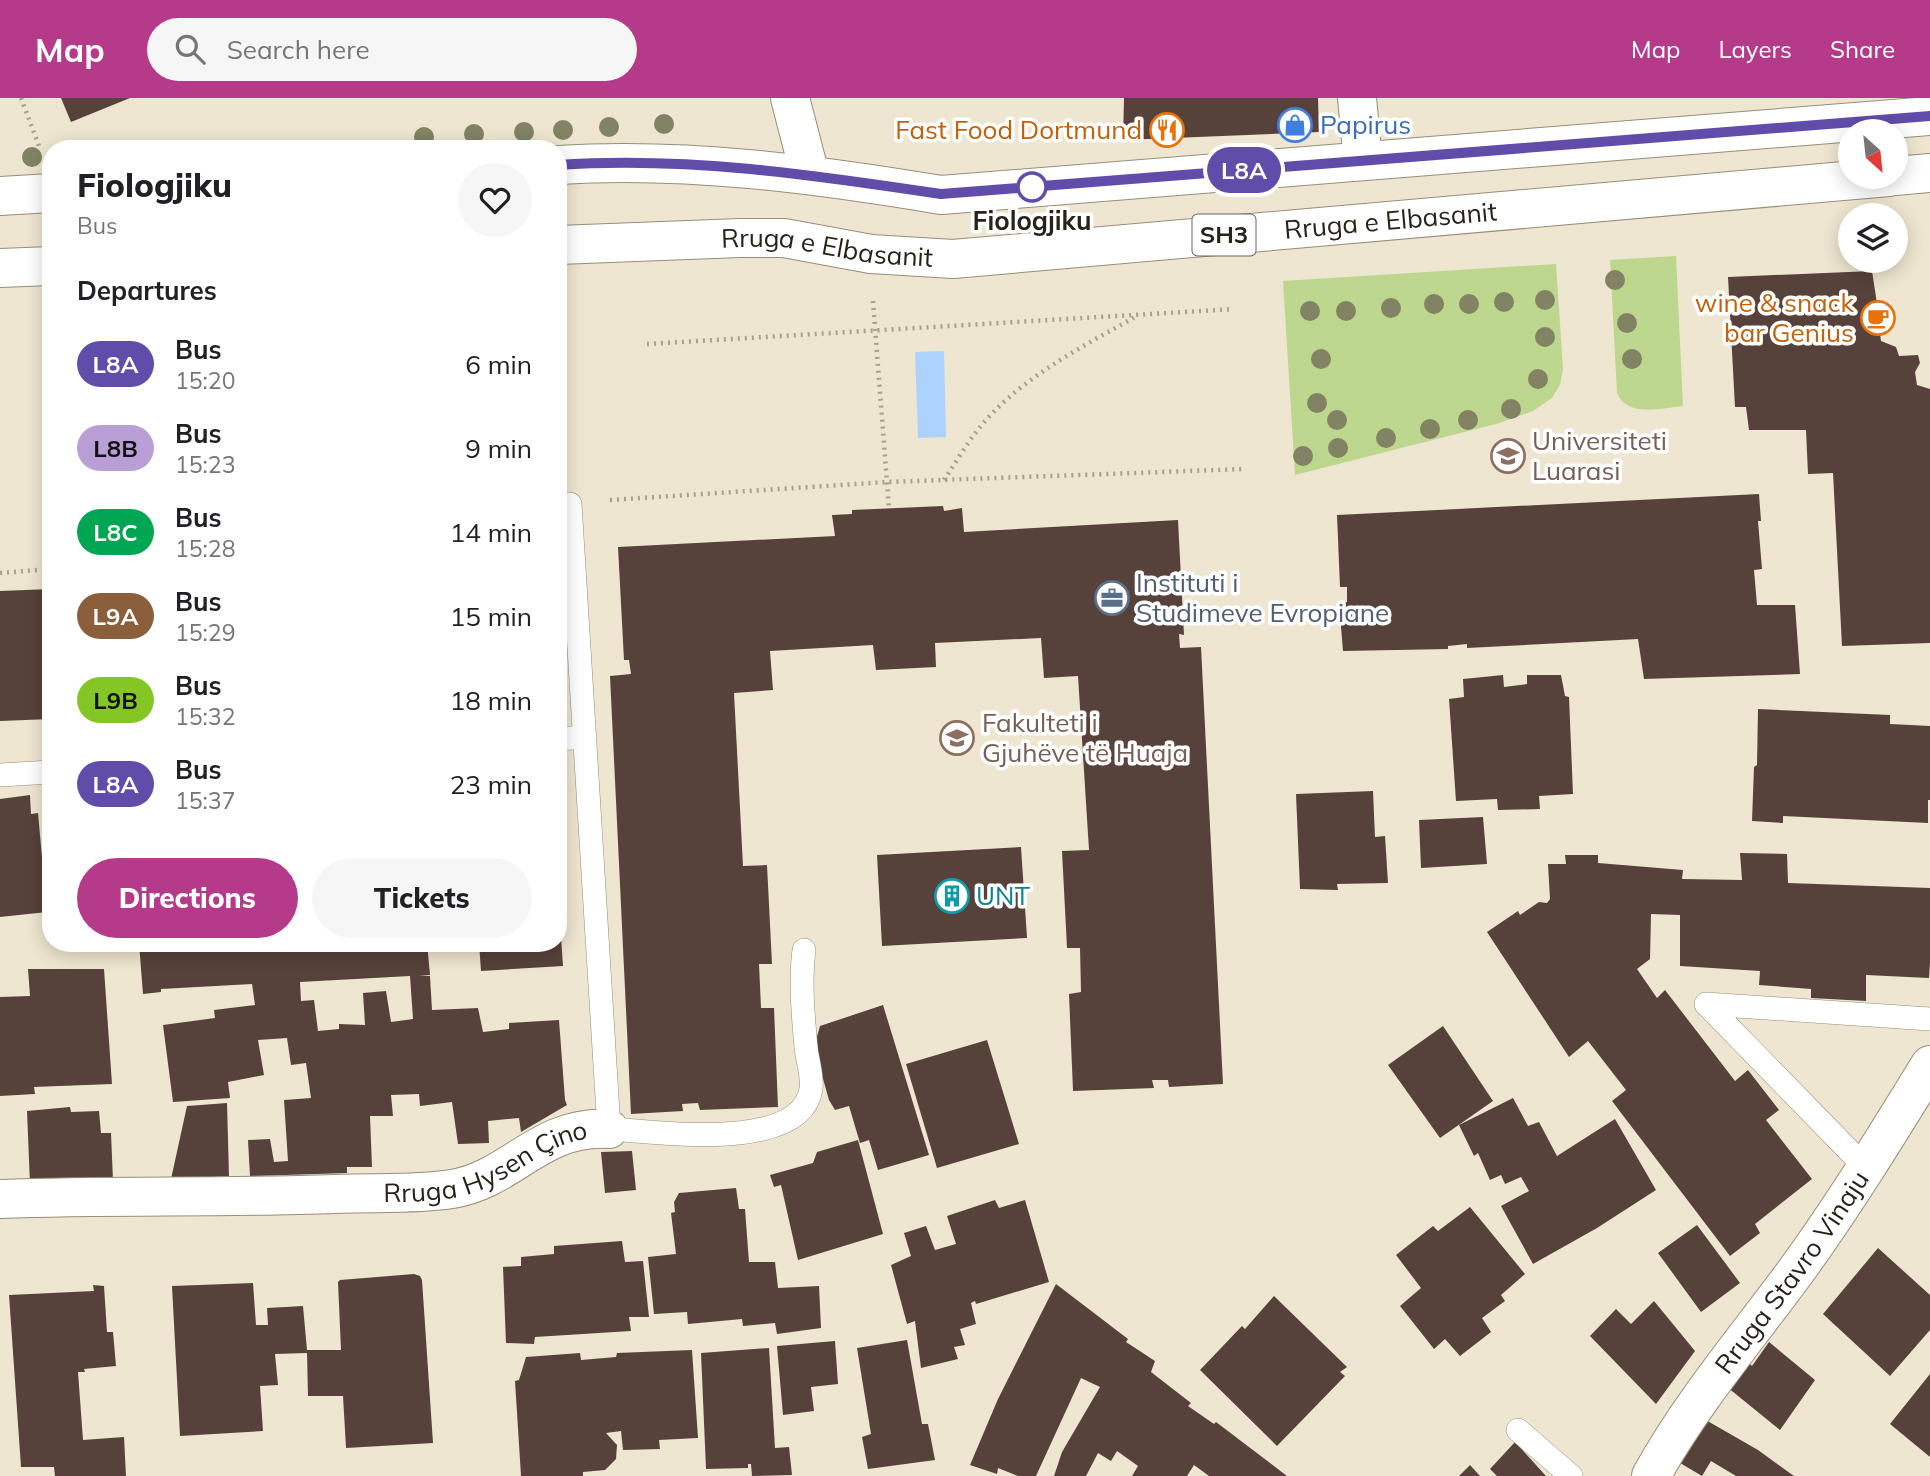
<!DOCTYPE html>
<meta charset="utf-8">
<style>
:root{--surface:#fff;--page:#f6f6f6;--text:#202124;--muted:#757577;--accent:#b53a8a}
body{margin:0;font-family:Mulish,sans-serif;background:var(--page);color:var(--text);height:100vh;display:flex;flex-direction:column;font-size:26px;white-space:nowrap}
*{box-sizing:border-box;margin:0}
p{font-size:23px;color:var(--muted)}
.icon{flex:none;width:38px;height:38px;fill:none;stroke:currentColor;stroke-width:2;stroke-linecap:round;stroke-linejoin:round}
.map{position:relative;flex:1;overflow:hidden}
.panel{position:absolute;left:42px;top:42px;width:525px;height:812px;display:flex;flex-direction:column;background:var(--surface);border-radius:28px;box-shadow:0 4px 18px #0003}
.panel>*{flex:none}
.badge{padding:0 14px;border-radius:23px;font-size:24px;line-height:46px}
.needle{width:46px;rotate:153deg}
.tools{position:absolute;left:1838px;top:21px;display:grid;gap:14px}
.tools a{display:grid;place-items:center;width:70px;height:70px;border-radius:50%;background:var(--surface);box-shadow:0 4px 18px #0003;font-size:35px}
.map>.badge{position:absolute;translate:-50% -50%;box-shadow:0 0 0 4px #fff}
h2{padding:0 35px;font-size:26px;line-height:63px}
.round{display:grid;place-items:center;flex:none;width:74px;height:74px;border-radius:37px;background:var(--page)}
.head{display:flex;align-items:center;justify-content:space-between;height:119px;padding:0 35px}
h1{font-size:33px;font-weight:800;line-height:52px}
.button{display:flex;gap:14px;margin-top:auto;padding:14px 35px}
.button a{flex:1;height:80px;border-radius:42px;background:var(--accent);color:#fff;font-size:28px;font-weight:800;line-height:80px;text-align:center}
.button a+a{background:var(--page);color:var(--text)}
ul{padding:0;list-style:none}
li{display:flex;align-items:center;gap:21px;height:84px;padding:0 35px}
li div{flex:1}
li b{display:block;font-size:26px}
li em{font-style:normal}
li .badge{min-width:77px;font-weight:700;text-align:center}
header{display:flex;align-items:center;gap:42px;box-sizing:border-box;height:98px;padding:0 35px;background:var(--accent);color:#fff}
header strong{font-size:33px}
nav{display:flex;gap:38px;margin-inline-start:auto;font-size:24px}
.search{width:490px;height:63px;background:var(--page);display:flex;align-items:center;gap:18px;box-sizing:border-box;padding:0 24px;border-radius:38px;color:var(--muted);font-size:26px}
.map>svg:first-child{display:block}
.green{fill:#bed78e}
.water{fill:#acd3fe}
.building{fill:#57423b;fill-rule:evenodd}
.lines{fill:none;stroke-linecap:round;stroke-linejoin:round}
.lane-casing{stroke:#968e79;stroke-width:24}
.street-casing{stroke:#968e79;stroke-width:40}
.primary-casing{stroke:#968e79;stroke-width:40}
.path{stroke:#a7a18f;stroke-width:4.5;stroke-dasharray:2 5;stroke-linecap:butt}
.lane{stroke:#fff;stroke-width:23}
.street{stroke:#fff;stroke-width:38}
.primary{stroke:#fff;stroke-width:38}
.tree{fill:#818364}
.line-casing{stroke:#fff;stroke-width:16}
.line{stroke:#604daa;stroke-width:10}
.stop-dot{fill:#fff;stroke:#604daa;stroke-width:3.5}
.labels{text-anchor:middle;stroke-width:7;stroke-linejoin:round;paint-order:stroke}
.shield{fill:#fff;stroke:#67655f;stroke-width:2}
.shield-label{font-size:24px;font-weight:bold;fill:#26231a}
.shop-label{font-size:26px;fill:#366cbe;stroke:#fff;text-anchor:start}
.food-label{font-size:26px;fill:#c56008;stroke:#fff;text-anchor:end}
.street-label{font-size:26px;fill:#26231a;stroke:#fff}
.stop-label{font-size:26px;font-weight:bold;fill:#26231a;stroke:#fff}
.education-label{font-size:26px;fill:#785e54;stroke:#fff;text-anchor:start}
.service-label{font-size:26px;fill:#4e5e75;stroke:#fff;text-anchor:start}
.culture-label{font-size:26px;fill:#0d838f;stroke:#fff;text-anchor:start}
</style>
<header>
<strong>Map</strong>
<div class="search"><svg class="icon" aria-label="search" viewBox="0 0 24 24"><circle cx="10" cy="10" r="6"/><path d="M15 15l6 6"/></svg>Search here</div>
<nav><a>Map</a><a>Layers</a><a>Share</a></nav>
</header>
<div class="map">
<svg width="1930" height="1378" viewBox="0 0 1930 1378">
<rect width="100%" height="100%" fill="#eee6d0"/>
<path class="green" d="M1676,158L1683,308C1661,310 1628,320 1617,295L1610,162Z
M1556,166L1563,271L1560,287L1552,300L1533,313L1496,326L1295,377L1283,183Z"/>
<path class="water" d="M944,253L946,339L918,340L915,254Z"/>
<path class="building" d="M61,0H130L71,24Z
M1124,0H1318L1319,34L1123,42Z
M1872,173L1878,212H1882L1884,228L1879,229L1881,243L1896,249L1899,258L1918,257L1920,265L1915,274L1917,287L1930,291V545L1842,548L1833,375L1808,376L1806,332H1749L1746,309H1735L1728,179Z
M558,304L567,319L558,326Z
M1759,396L1761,423H1758L1762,471L1754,472L1757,507H1795L1800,576L1644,581L1638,541L1467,550V546L1448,548V551L1343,553L1339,505L1347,504V489H1340L1337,417Z
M943,408L944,413L962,410L964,434L1178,422L1184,537L1179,536L1180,550L1201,549L1223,986L1169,989L1168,982H1152L1154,990L1073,993L1069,896L1081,894L1080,850H1067L1062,753L1089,752L1078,578L1044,580L1041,540L935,545L936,569L876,572L873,547L770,553L773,592L734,595L743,768L767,767L772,866H759L761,910H774L778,1009L700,1012L698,1005L682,1006L683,1013L631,1016L610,578L631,576L629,562H624L618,449L835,438L832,417L852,416V412Z
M51,491V621L0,623V493Z
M1503,577L1504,589L1527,586V577H1561L1565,598L1569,599L1573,696L1539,698L1540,711L1498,712L1497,701L1456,703L1449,601L1464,599L1463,581Z
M1758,611L1890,617V626L1930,628V702H1928V725L1783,718V725L1752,723L1754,669L1757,667Z
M1373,693L1375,739L1385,738L1388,785L1337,786L1338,792L1300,791L1296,696Z
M30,697L31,716L38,715L47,814L0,819V701Z
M1483,719L1487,766L1421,770L1419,722Z
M558,736H560L565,805H558Z
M1021,749L1027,840L882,848L877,757Z
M1740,755L1787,756L1788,785L1930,790V864L1929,880L1866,877V903L1811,900V891L1759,887L1760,873L1680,868V817L1651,816L1650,861L1637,871L1657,900L1665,892L1735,983L1748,972L1779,1012L1766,1022L1812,1081L1755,1126L1760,1135L1730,1158L1612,1003L1626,992L1588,943L1569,959L1487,834L1518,813L1520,817L1539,804L1547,805L1550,801L1548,766H1566L1565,757H1598V765L1683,772L1682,781L1742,782Z
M558,824H560L563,868L481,873L479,845H558Z
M139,845H427L430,877L419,878H430L432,912L478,910L483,934L509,931V925L559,922L565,1002L567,1007L521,1034L519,1020L488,1023L489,1045L458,1046L452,1004L420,1008L419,996L391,997L393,1018H370L372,1069H347V1075L250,1078L248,1042L270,1041L274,1064L288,1063L284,1002L311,1000L306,965L291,967L287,940L258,942L264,977L228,984L230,1000L173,1004L163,927L215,920L214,912L255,907L252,886L161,891V894L143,896ZM410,878L413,921L391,924L386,893L363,895L365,927L339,926V931L318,933L314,902L301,903L300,884Z
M28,871H104L112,986L34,989L35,996L0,998V899L30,898Z
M883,907L929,1057L878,1072L869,1042L860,1045L849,1008L835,1012L829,1002L814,949L820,928Z
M1443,928L1493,1003L1440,1040L1388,967Z
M987,942L1019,1046L937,1070L906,966Z
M1513,1000L1528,1028L1539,1024L1557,1058L1615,1021L1656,1092L1597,1130L1533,1166L1501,1108L1529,1093L1521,1079L1505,1086L1501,1077L1490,1082L1478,1055L1474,1058L1459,1027Z
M227,1005L229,1078L171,1081L187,1008Z
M70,1009L71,1014L99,1013L101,1035H111L113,1083L30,1086L27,1013Z
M858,1042L883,1136L798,1162L781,1087L774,1089L770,1077L813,1065L817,1054Z
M632,1053L636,1092L605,1095L601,1054Z
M736,1090L739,1111H745L749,1164H775L778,1190L819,1188L821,1230L777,1236L775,1225L743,1228L742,1221L688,1226L687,1214L654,1216L648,1159L676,1156L671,1115L675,1114L674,1104L679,1095Z
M995,1102L999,1110L1025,1102L1049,1184L976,1206L975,1203L971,1205L976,1226L960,1231L965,1247L954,1249L958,1261L921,1270L915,1223L907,1226L891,1167L911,1158L904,1135L926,1128L935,1152L956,1146L947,1118Z
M1470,1109L1525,1176L1501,1197L1505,1203L1482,1220L1491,1234L1460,1258L1445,1241L1434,1251L1400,1208L1421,1190L1396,1157L1433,1128L1438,1133Z
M1697,1127L1740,1185L1701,1214L1658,1155Z
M622,1143L625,1164L643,1163L649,1219H629L631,1233L535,1239L534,1246L506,1245L503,1169L521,1168V1159L554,1156V1148Z
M1878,1150L1930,1197V1232L1890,1278L1823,1216Z
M414,1176L420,1178L422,1182L433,1345L346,1350L343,1298H308L307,1255L275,1256L278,1287L260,1288L263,1333L180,1338L172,1188L253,1185L256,1227H268L267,1210L303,1208L307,1252H341L338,1184L340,1182Z
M1056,1186L1128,1241L1126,1244L1155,1263L1151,1274L1191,1305L1188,1308L1214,1326L1216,1324L1287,1378H1209L1194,1367L1187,1378H1132L1138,1368L1117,1353L1111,1363L1098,1355L1086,1378H1054L1062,1354L1100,1289L1081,1280L1036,1378H1018L998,1370L997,1376L970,1367L998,1301Z
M93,1187L104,1188L107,1234H113L116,1268L84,1271L85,1274H78L83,1342L124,1339L126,1378H55L54,1369H21L9,1197L94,1193Z
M1274,1198L1347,1269L1340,1274L1345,1278L1277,1348L1200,1272L1242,1228L1245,1231Z
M1654,1203L1695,1253L1656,1306L1590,1238L1616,1211L1631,1226Z
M907,1242L922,1326H928L935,1362L868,1371L862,1339L871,1336L857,1250Z
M835,1243L838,1286L811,1289L814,1313L783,1317L777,1248Z
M1769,1244L1815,1282L1780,1332L1727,1289L1746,1262L1752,1268Z
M769,1250L775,1350L789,1349L792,1377L752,1378L751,1366H748V1370L706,1371L701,1255Z
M692,1252L698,1340L659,1342L660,1351L623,1352L621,1333L606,1335L617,1347L616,1361L605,1372L583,1374V1378H521L515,1283L519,1282L526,1259L580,1255L581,1262L616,1259L617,1255Z
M1930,1276V1359L1890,1326Z
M1704,1321L1758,1352L1794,1378H1736L1711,1363L1702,1378L1675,1362Z
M1515,1344L1546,1378H1497L1490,1371Z
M1470,1367L1480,1378H1459Z"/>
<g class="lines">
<g class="lane-casing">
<path id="lane" d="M570,406L609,1031C653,1033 801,1056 811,991C813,978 807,962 806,949C803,917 800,883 804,852
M558,641L585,639
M0,677L51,674
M1706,906L1867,1071
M1706,906L1930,921
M1518,1332L1571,1378"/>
</g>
<g class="street-casing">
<g id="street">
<path d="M790,0L810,77"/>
<path d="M1357,0L1363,63"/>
<path id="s1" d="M0,1101C112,1097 224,1100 335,1096C374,1094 414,1097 452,1091C513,1081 539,1027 609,1031"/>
<path id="s2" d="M1651,1378C1692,1304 1746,1241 1796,1173C1844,1107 1887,1037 1930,967"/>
</g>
</g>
<g class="primary-casing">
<g id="primary">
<path d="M558,67C686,59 815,76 941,97L1930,18"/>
<path d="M1895,78L1930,75"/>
<path d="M0,98L51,95"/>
<path id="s3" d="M558,147L740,140H784L871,156L953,161L1889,79"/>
<path d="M0,170L51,168"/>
</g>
</g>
<path class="path" d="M21,0L39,48
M873,203L889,411
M647,246L1234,211
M944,382C955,366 965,348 977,333C1015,283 1083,248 1137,218
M610,402L887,384L1243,371
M0,475L51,471"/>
<use href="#lane" class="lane"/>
<use href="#street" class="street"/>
<use href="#primary" class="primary"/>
</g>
<g class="tree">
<circle cx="664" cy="26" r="10"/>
<circle cx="609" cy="29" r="10"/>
<circle cx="563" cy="32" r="10"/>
<circle cx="524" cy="34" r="10"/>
<circle cx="474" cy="36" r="10"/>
<circle cx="424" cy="39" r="10"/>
<circle cx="32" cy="59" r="10"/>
<circle cx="1615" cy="182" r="10"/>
<circle cx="1545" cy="202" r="10"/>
<circle cx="1504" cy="204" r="10"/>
<circle cx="1434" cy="206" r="10"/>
<circle cx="1469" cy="206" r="10"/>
<circle cx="1391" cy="210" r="10"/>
<circle cx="1310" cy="213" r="10"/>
<circle cx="1346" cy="213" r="10"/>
<circle cx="1627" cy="225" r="10"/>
<circle cx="1545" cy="239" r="10"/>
<circle cx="1321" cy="261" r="10"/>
<circle cx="1632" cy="261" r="10"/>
<circle cx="1538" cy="281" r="10"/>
<circle cx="1317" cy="305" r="10"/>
<circle cx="1511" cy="311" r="10"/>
<circle cx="1337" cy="322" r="10"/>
<circle cx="1468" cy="322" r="10"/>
<circle cx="1430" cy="331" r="10"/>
<circle cx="1386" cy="340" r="10"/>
<circle cx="1338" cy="350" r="10"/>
<circle cx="1303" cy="358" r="10"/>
</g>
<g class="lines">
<g class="line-casing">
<path id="line" d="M558,67C686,58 815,77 941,96L1930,18"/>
</g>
<use href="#line" class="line"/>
</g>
<defs>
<g id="shop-ring" transform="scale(1.75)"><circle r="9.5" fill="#fff" stroke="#3f7fe0" stroke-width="1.5"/><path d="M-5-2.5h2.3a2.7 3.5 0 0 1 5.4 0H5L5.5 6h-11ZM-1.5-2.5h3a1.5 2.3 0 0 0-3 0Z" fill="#3f7fe0"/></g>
<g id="restaurant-ring" transform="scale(1.75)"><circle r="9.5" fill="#fff" stroke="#e8710a" stroke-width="1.5"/><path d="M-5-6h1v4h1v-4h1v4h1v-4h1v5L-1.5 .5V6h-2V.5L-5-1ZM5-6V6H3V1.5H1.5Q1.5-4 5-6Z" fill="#e8710a"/></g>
<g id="cafe-ring" transform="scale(1.75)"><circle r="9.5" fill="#fff" stroke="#e8710a" stroke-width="1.5"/><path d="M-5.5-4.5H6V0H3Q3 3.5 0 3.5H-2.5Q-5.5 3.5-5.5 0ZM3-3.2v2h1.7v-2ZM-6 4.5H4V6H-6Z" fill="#e8710a"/></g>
<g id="university-ring" transform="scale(1.75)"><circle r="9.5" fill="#fff" stroke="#8d6e63" stroke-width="1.5"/><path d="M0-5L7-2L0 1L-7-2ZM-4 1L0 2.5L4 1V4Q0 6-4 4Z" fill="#8d6e63"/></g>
<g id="office-ring" transform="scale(1.75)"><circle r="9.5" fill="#fff" stroke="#5c6f8a" stroke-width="1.5"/><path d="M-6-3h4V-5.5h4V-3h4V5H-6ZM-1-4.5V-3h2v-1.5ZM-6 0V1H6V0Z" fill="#5c6f8a"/></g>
<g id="building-ring" transform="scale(1.75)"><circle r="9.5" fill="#fff" stroke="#0f9aa8" stroke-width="1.5"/><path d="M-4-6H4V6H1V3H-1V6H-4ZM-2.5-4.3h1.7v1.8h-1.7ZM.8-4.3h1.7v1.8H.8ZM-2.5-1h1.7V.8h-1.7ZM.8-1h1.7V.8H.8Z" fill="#0f9aa8"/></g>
</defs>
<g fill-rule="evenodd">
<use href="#shop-ring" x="1295" y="27"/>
<use href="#restaurant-ring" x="1167" y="32"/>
<use href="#cafe-ring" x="1878" y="220"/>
<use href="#university-ring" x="1508" y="358"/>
<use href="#office-ring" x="1112" y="500"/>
<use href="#university-ring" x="957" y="640"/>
<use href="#building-ring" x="952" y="798"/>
</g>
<circle class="stop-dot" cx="1032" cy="89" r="14"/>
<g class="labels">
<rect class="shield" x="1192.5" y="116.5" width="63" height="41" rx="5"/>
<g class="shield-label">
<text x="1224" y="145">SH3</text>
</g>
<g class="shop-label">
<text x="1320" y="36">Papirus</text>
</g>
<g class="food-label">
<text x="1142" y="41">Fast Food Dortmund</text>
<text x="1854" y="214">wine &amp; snack<tspan x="1854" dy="30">bar Genius</tspan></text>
</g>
<g class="street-label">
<text dy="9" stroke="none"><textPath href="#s3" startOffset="836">Rruga e Elbasanit</textPath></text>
<text dy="9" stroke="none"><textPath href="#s3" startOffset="270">Rruga e Elbasanit</textPath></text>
<text dy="9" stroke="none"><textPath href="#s1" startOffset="492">Rruga Hysen Çino</textPath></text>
<text dy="9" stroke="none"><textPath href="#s2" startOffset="248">Rruga Stavro Vinaju</textPath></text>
</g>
<g class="stop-label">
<text x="1032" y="132">Fiologjiku</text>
</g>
<g class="education-label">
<text x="1532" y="352">Universiteti<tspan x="1532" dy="30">Luarasi</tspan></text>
<text x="982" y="634">Fakulteti i<tspan x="982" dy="30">Gjuhëve të Huaja</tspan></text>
</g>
<g class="service-label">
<text x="1136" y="494">Instituti i<tspan x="1136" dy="30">Studimeve Evropiane</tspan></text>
</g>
<g class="culture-label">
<text x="976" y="807">UNT</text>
</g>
</g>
</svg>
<div class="tools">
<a><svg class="needle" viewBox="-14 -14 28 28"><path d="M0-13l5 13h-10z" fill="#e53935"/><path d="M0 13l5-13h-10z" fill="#757577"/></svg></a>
<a><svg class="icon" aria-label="layers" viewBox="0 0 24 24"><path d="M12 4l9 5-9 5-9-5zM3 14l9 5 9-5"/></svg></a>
</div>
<b class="badge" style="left:1244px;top:72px;background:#604daa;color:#fff">L8A</b>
<section class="panel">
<div class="head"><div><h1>Fiologjiku</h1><p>Bus</p></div><a class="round"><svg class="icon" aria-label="heart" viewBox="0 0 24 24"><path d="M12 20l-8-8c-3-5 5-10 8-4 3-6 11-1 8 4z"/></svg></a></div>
<h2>Departures</h2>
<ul>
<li><span class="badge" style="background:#604daa;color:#fff">L8A</span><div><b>Bus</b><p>15:20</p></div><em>6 min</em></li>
<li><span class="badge" style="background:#b99fd6;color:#111">L8B</span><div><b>Bus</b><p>15:23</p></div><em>9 min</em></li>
<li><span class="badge" style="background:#00a651;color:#fff">L8C</span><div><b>Bus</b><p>15:28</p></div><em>14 min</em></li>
<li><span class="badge" style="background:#8b5e3c;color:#fff">L9A</span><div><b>Bus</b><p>15:29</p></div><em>15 min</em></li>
<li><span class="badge" style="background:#85c627;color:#111">L9B</span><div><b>Bus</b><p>15:32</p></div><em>18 min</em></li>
<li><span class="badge" style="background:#604daa;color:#fff">L8A</span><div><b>Bus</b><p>15:37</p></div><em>23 min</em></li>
</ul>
<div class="button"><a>Directions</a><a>Tickets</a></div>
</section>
</div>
